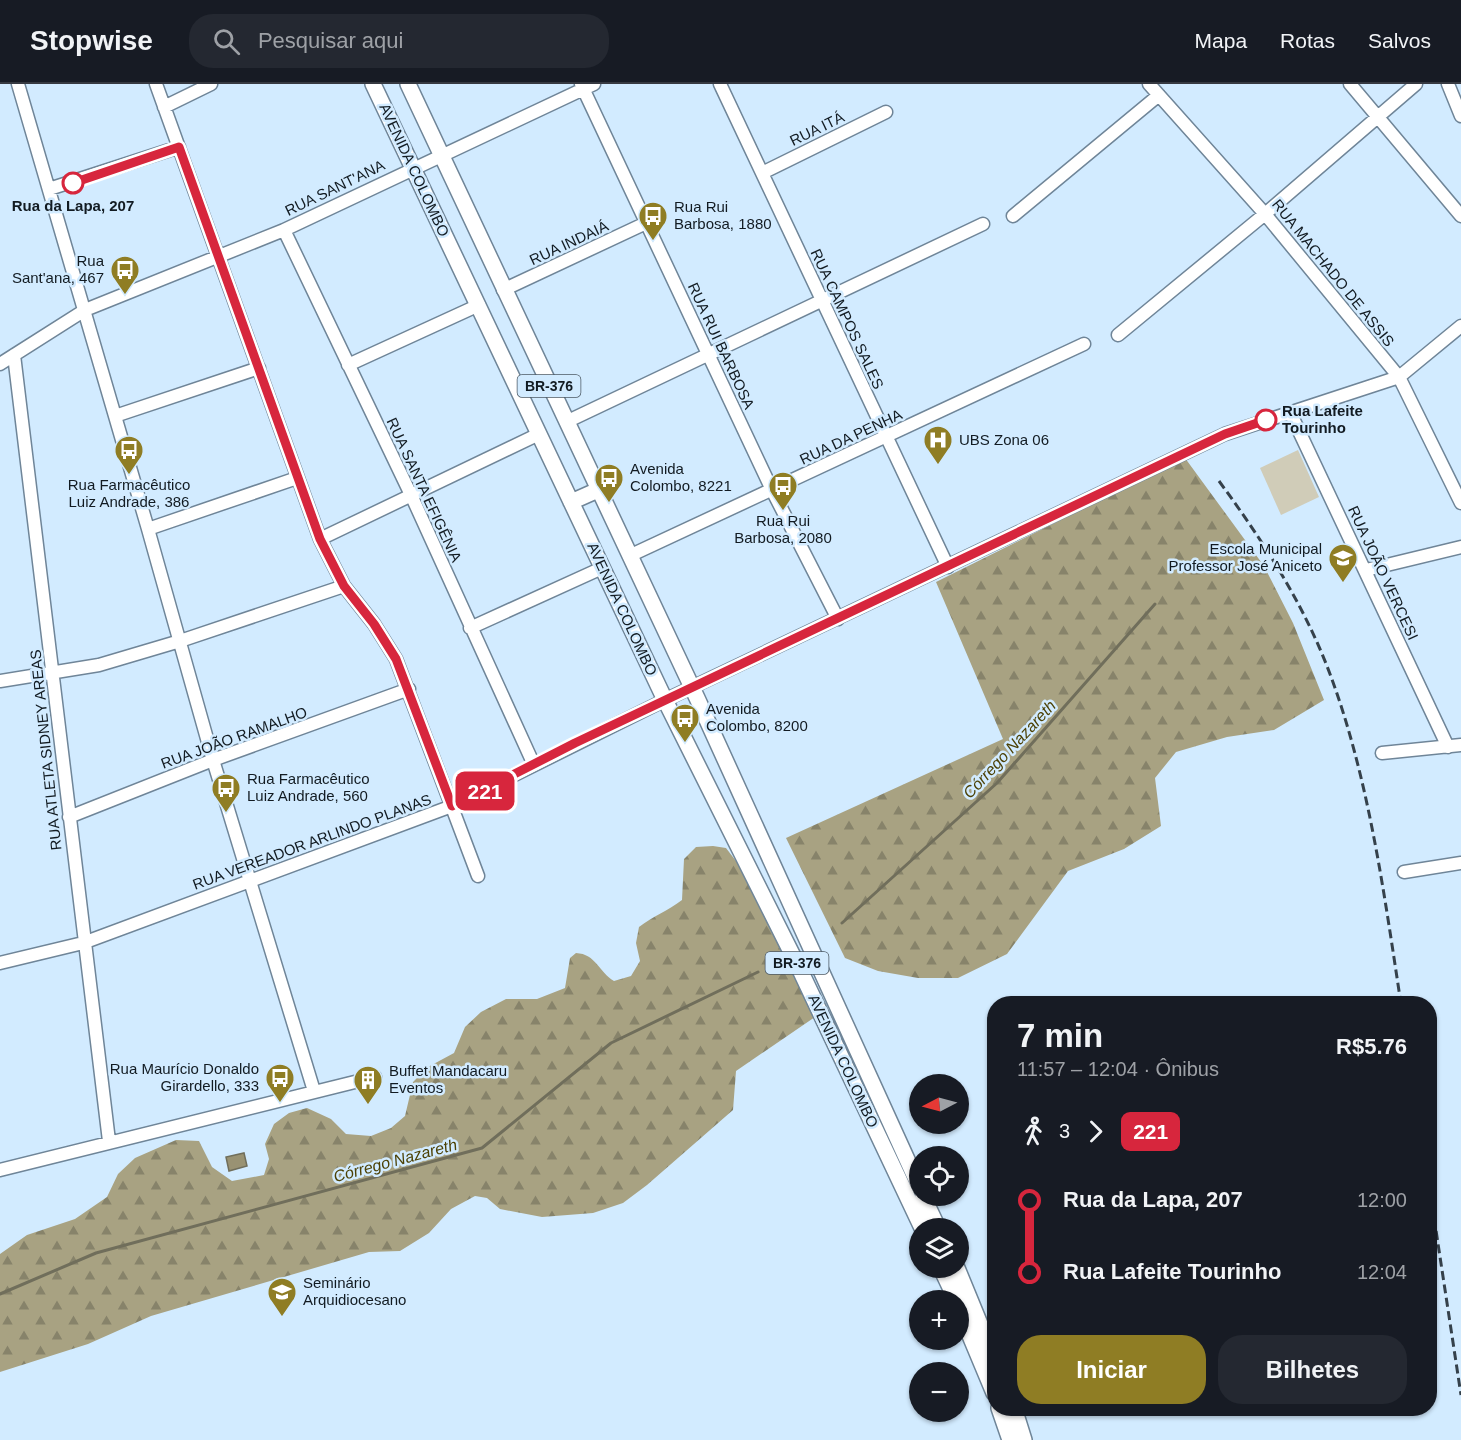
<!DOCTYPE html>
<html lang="pt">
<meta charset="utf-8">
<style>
:root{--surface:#171b24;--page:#242831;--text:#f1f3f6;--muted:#9ea1a6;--line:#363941;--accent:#8f7d24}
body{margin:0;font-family:Helvetica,sans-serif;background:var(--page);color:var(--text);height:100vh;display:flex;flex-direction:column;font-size:22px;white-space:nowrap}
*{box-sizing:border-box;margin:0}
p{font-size:20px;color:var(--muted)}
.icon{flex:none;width:33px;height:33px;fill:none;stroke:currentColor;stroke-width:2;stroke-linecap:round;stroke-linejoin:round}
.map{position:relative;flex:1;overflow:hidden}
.drawer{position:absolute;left:987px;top:912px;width:450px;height:420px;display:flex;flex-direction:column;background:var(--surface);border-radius:24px;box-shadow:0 2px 4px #0004}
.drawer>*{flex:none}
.badge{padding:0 12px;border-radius:9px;font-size:21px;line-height:39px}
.needle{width:39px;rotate:264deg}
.tools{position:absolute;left:909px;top:990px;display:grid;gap:12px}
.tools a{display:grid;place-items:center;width:60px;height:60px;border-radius:50%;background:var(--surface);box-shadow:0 2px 4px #0004;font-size:30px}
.map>.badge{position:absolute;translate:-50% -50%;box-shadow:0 0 0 3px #fff}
.legs{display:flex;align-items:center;gap:9px;height:66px;padding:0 30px;font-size:20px}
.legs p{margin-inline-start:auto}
.summary{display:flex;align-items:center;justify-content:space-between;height:102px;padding:0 30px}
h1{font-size:33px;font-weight:700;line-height:45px}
.cta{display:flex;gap:12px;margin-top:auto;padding:12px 30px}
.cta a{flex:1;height:69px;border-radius:24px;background:var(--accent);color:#fff;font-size:24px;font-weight:700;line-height:69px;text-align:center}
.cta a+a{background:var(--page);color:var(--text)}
ul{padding:0 30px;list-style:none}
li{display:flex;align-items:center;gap:21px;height:72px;font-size:22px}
li i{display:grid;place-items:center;width:9px;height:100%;margin:0 8px;background:currentColor}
li i::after{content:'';width:15px;height:15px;margin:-8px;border:4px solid;border-radius:50%;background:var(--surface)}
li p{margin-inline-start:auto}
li:first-child i{background:linear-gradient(#0000 50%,currentColor 0)}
li:last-child i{background:linear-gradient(currentColor 50%,#0000 0)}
header{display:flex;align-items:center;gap:36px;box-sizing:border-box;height:84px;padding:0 30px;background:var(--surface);border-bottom:2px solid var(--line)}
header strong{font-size:28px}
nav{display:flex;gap:33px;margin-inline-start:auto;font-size:21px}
.search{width:420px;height:54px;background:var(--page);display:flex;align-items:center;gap:15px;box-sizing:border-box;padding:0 21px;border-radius:24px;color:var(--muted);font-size:22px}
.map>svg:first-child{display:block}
.forest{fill:url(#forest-firs)}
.park{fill:#d0ccb8}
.water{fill:#999273;stroke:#706e5b;stroke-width:1.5}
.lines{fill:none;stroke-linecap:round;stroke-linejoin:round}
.stream{stroke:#706e5b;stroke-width:3}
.minor-casing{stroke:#6f8598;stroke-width:15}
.major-casing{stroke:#6f8598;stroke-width:18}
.minor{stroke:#fff;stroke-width:12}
.major{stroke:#fff;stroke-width:15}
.rail{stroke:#35414b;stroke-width:3;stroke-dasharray:9 4.5;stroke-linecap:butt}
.line-1-casing{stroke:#fff;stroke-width:14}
.line-1{stroke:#d7263d;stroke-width:9}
.stop-1-dot{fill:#fff;stroke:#d7263d;stroke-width:3}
.labels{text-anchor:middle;stroke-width:5;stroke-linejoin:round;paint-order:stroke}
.shield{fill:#d2ebff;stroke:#4c5964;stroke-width:1.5}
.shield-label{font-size:14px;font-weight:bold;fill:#121b22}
.street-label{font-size:15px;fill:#121b22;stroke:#d2ebff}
.stop-label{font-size:15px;font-weight:bold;fill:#121b22;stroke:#d2ebff}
.poi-label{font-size:15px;fill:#121b22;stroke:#d2ebff;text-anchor:start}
.water-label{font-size:16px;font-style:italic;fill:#4c4105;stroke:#d2ebff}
</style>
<header>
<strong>Stopwise</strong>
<div class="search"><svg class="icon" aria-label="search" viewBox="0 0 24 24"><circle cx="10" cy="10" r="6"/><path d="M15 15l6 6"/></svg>Pesquisar aqui</div>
<nav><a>Mapa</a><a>Rotas</a><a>Salvos</a></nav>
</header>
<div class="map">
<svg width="1461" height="1356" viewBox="0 0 1461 1356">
<defs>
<pattern id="forest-firs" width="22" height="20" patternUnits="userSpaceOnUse" patternTransform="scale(1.5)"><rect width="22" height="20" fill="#a8a282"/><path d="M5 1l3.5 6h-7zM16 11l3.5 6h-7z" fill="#87836a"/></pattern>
</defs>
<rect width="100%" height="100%" fill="#d2ebff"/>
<path class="forest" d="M1185,374L1264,482L1293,539L1324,616L1274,646L1227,653L1176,668L1155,694L1161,742L1124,765L1068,787L1007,870L958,894H918L878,887L845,874L786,754L1003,655L936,498Z
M713,762L726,764L739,781L815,933L736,987L733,1026L647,1101L623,1119L593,1129L542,1133L500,1125L487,1114L475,1112L451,1125L429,1149L400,1167L369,1168L151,1232L88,1260L0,1288V1170L27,1151L75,1135L107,1113L118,1090L135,1074L176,1056L199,1057L212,1083L232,1097L264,1091L269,1075L265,1060L274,1040L289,1029L307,1024L331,1035L346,1050L371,1052L391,1044L405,1032L413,998L428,983L454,969L465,943L481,928L506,915H537L565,904L570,874L576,869C596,870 599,888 614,897L631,892L640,877L636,859L639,843C653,832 668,827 682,816L684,775L696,763Z"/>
<path class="park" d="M1298,366L1319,413L1281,431L1260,384Z"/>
<path class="water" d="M244,1069L247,1082L229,1087L226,1073Z"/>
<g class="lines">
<path class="stream" d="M842,839L997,699L1155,520
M0,1210L96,1169L482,1064L611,959L758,888"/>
<g class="minor-casing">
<path id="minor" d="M18,0L148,445L213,676L314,1007
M156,0L320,455L344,502L374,540L396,575L478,792
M581,0L772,406L838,535
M720,0L948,483
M1149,0L1265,130L1399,293L1461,419
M1350,0L1461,132
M1448,0L1461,32
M164,23L211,0
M762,89L886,28
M49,105L179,63
M1013,132L1159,11
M284,146L412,413L534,681
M503,206L646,139
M1118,251L1265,130L1416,0
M14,271L109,1057
M0,280L85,226L284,146L594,0
M348,281L479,221
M1290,328L1448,663
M115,332L259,284
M566,338L983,140
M148,445L297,394
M320,455L539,350
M629,472L1084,260
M1366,486L1461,463
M470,544L602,484
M0,597L99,581L180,557L344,502
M1382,669L1461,661
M69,733L213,676L409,605
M1404,788L1461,779
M0,879L83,859L452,722L665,616L1225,350L1399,293L1461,242
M0,1086L375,993"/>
</g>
<g class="major-casing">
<path id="major" d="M373,0L665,616L801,888L922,1144
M408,0L697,614L920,1104
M571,418L598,406
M923,1112L938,1144
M941,1184L956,1216
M957,1184L994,1274
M958,1223L994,1309
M999,1324L1010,1356
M1014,1324L1024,1356"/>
</g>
<use href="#minor" class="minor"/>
<use href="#major" class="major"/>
<path class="rail" d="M1219,397C1263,457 1304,520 1330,590C1369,695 1384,809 1401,920
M1430,1107L1461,1311"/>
</g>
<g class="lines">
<g class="line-1-casing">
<path id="line-1" d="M73,99L179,63L320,455L344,502L374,540L396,575L452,722L575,659L1225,350L1266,336"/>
</g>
<use href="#line-1" class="line-1"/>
</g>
<defs>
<g id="bus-pin" transform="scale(1.5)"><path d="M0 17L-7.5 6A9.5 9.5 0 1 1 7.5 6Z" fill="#8f7d24" stroke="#d2ebff"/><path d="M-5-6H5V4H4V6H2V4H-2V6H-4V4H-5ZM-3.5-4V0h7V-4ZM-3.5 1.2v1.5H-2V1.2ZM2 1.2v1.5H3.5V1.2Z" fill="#fff"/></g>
<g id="hospital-pin" transform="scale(1.5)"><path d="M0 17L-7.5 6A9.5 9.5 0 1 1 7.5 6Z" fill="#8f7d24" stroke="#d2ebff"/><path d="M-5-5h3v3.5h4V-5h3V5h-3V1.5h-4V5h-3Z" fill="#fff"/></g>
<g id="school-pin" transform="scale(1.5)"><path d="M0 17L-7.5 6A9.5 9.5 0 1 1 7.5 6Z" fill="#8f7d24" stroke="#d2ebff"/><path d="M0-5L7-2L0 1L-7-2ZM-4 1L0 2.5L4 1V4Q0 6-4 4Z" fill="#fff"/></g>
<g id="building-pin" transform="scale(1.5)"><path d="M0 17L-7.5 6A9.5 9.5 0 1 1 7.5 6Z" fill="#8f7d24" stroke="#d2ebff"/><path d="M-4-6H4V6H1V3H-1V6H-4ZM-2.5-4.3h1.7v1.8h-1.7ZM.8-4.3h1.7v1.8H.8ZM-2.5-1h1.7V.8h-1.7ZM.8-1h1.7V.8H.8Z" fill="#fff"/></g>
<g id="university-pin" transform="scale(1.5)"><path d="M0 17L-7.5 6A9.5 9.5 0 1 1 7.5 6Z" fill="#8f7d24" stroke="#d2ebff"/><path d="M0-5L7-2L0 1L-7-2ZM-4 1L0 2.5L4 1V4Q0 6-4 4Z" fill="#fff"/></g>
</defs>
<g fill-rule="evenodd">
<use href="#bus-pin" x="653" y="132"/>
<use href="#bus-pin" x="125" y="186"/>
<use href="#hospital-pin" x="938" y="356"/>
<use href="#bus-pin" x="129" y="366"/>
<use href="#bus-pin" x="609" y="394"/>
<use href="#bus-pin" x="783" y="402"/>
<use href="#school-pin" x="1343" y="474"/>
<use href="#bus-pin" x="685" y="634"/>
<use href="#bus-pin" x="226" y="704"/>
<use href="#bus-pin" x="280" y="994"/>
<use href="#building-pin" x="368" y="996"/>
<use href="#university-pin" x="282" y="1208"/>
</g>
<g class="stop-1-dot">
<circle cx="73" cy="99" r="10"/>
<circle cx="1266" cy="336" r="10"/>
</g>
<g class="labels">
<g class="shield">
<rect x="517.5" y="291" width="63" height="22" rx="4.5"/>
<rect x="765.5" y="868" width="63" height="22" rx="4.5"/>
</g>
<g class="shield-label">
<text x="549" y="307">BR-376</text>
<text x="797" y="884">BR-376</text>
</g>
<g class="street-label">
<text transform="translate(817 45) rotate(-26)" y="5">RUA ITÁ</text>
<text transform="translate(414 86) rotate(65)" y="5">AVENIDA COLOMBO</text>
<text transform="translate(335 104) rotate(-26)" y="5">RUA SANT'ANA</text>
<text transform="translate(569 159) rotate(-25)" y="5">RUA INDAIÁ</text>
<text transform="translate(1333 189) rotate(51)" y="5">RUA MACHADO DE ASSIS</text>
<text transform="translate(847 235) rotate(65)" y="5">RUA CAMPOS SALES</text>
<text transform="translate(721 262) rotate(65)" y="5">RUA RUI BARBOSA</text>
<text transform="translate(851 353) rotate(-25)" y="5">RUA DA PENHA</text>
<text transform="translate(424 406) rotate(65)" y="5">RUA SANTA EFIGÊNIA</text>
<text transform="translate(1383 489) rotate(65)" y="5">RUA JOÃO VERCESI</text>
<text transform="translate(622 525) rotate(65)" y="5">AVENIDA COLOMBO</text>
<text transform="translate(234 654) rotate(-20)" y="5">RUA JOÃO RAMALHO</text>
<text transform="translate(46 666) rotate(-96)" y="5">RUA ATLETA SIDNEY AREAS</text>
<text transform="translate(312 758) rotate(-20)" y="5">RUA VEREADOR ARLINDO PLANAS</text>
<text transform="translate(843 977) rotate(65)" y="5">AVENIDA COLOMBO</text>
</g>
<g class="stop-label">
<text x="73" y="127">Rua da Lapa, 207</text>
<text x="1282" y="332" text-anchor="start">Rua Lafeite<tspan x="1282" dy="17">Tourinho</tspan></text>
</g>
<g class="poi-label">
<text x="674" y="128">Rua Rui<tspan x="674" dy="17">Barbosa, 1880</tspan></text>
<text x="104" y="182" text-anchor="end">Rua<tspan x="104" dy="17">Sant'ana, 467</tspan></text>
<text x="959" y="361">UBS Zona 06</text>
<text x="630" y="390">Avenida<tspan x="630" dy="17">Colombo, 8221</tspan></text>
<text x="129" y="406" text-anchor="middle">Rua Farmacêutico<tspan x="129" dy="17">Luiz Andrade, 386</tspan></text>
<text x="783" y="442" text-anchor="middle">Rua Rui<tspan x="783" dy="17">Barbosa, 2080</tspan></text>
<text x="1322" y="470" text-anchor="end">Escola Municipal<tspan x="1322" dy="17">Professor José Aniceto</tspan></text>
<text x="706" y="630">Avenida<tspan x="706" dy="17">Colombo, 8200</tspan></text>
<text x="247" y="700">Rua Farmacêutico<tspan x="247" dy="17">Luiz Andrade, 560</tspan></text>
<text x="259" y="990" text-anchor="end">Rua Maurício Donaldo<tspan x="259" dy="17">Girardello, 333</tspan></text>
<text x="389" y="992">Buffet Mandacaru<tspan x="389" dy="17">Eventos</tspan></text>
<text x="303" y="1204">Seminário<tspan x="303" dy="17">Arquidiocesano</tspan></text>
</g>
<g class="water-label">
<text transform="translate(1009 665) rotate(-47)" y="6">Córrego Nazareth</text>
<text transform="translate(395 1076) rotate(-15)" y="6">Córrego Nazareth</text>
</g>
</g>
</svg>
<div class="tools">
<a><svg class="needle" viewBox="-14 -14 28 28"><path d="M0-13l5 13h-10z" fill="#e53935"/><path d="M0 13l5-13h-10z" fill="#9ea1a6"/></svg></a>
<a><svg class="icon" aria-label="locate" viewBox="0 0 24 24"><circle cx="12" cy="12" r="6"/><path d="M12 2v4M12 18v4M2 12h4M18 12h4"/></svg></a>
<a><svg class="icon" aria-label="layers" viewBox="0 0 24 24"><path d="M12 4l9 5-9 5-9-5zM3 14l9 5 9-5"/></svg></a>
<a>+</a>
<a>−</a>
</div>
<b class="badge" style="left:485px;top:707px;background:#d7263d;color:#fff">221</b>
<section class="drawer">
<div class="summary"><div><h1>7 min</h1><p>11:57 – 12:04 · Ônibus</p></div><b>R$5.76</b></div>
<div class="legs"><svg class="icon" aria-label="walk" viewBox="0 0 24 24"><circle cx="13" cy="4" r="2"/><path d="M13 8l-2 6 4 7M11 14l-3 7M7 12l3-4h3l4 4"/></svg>3<svg class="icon" aria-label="forward" viewBox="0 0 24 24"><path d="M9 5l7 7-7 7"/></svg><b class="badge" style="background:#d7263d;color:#fff">221</b></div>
<ul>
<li><i style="color:#d7263d"></i><b>Rua da Lapa, 207</b><p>12:00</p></li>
<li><i style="color:#d7263d"></i><b>Rua Lafeite Tourinho</b><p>12:04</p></li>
</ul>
<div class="cta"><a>Iniciar</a><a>Bilhetes</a></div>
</section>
</div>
